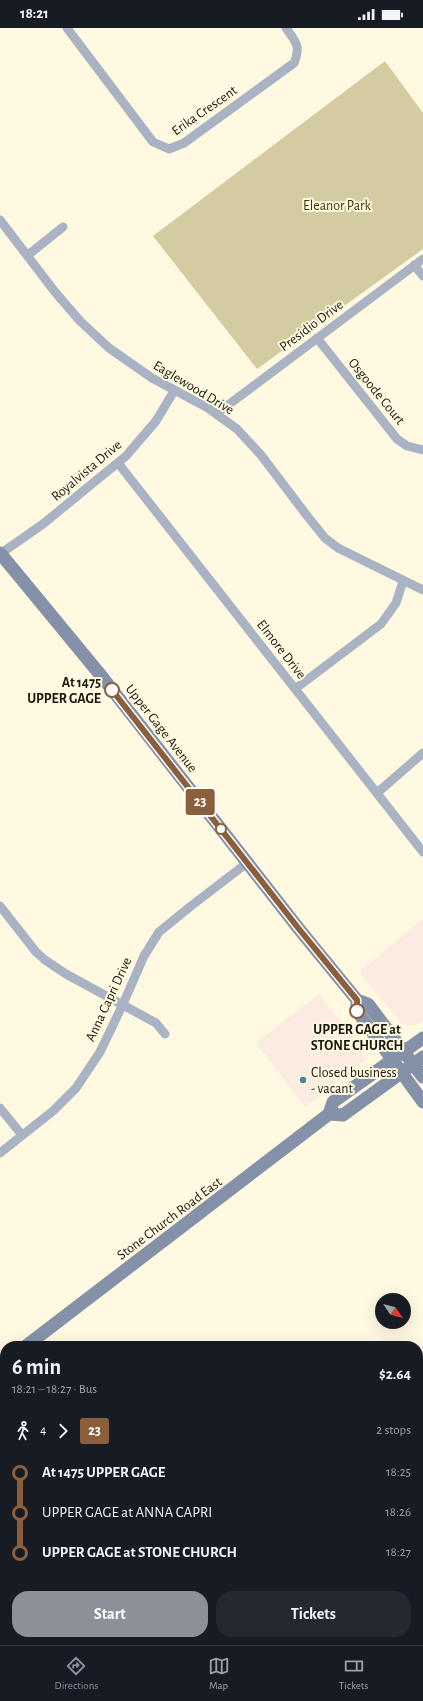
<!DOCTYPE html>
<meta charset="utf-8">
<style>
:root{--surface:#171b24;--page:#242831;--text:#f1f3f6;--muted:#9ea1a6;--line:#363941;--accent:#8c9099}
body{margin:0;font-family:"Alegreya Sans",sans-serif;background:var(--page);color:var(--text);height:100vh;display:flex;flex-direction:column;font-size:15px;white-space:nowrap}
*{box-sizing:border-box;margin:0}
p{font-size:13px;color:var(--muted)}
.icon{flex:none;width:22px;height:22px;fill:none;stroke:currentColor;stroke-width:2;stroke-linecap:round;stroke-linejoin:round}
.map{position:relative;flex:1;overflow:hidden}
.details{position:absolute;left:0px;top:1313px;width:423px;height:304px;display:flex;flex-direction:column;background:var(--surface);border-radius:16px 16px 0 0;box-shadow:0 4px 16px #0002}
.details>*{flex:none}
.badge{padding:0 8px;border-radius:3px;font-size:14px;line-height:26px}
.needle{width:26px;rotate:125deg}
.controls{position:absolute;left:375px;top:1265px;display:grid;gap:8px}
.controls a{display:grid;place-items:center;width:36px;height:36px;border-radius:50%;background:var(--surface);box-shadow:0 4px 16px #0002;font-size:20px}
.map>.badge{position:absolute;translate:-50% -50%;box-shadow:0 0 0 2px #fff}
.legs{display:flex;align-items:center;gap:6px;height:44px;padding:0 12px;font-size:13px}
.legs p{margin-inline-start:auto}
.summary{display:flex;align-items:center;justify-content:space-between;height:68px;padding:0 12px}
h1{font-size:22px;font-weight:700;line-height:30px}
.primary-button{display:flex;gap:8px;margin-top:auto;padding:8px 12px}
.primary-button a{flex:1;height:46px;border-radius:16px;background:var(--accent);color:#fff;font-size:16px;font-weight:700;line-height:46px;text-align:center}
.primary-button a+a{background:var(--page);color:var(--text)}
ul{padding:0 12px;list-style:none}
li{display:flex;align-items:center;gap:14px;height:40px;font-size:15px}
li i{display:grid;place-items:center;width:6px;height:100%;margin:0 5px;background:currentColor}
li i::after{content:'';width:10px;height:10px;margin:-5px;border:3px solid;border-radius:50%;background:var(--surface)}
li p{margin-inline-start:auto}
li:first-child i{background:linear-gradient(#0000 50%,currentColor 0)}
li:last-child i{background:linear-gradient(currentColor 50%,#0000 0)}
.status{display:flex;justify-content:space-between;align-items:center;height:28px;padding:0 20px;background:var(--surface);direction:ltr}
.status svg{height:11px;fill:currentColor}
.tab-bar{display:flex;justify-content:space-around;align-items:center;height:56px;border-top:1px solid var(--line);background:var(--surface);font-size:11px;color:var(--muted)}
.tab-bar a{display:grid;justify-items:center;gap:2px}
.tab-bar .selected{color:var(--accent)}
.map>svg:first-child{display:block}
.commercial{fill:#fcebe0}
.green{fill:#d5cba0}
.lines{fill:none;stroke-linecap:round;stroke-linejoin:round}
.street{stroke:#aab3c4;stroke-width:9}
.secondary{stroke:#8491a9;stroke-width:13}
.line-1-casing{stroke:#fff;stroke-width:9}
.line-1{stroke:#8b5e3c;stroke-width:6}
.stop-1-dot{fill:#fff;stroke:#8b5e3c;stroke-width:2}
.poi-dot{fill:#438a91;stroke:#fff9e2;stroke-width:1.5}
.labels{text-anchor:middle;stroke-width:4;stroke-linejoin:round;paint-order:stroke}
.street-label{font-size:14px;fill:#1a180d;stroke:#fff9e2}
.park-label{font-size:14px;fill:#423600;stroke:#fff9e2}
.stop-label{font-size:14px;font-weight:bold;fill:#1a180d;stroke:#fff9e2;text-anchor:end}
.poi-label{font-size:14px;fill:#1a180d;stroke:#fff9e2;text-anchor:start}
</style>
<div class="status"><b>18:21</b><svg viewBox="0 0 49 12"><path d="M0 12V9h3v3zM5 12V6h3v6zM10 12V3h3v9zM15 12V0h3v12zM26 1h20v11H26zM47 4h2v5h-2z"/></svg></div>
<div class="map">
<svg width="423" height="1617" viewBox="0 0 423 1617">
<rect width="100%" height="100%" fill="#fff9e2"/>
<path class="commercial" d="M423,891V992L414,998L401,995L359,944Z
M319,966L368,1030L305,1079L256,1015Z"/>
<path class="green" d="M385,33L423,85V221L257,341L153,208Z
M111,1612H342L345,1617H106Z"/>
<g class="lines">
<path class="street" d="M67,0L153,114L169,121L184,115L294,35C301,18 296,14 286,0
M0,192L55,264L80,293L109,320L152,350L208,380L237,401L261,427L308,489L325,510L338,520L423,562
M28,227L63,199
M414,237L423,248
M317,310L397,411L407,418L423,422
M216,386L423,231
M118,435L423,824
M0,526L43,496L126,428L156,393L174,363
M295,661L381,596L396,575L403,553
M377,765L423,725
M0,878L36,924L45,932L66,946L156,995L165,1006
M0,1080L22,1107
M0,1125L53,1083L76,1060L100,1024L123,976L144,928L159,904L191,878L247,835
M418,1384L423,1376
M418,1421L423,1427
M0,1477L5,1483
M416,1612L420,1617
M90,1617L96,1612"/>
<path class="secondary" d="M0,525L103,650L299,901L357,972L368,976L423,1049
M357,972V983L423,1074
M329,1086L343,1087L423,1029
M26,1318L329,1086L333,1074L423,1010
M0,1337L5,1333"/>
</g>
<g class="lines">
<g class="line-1-casing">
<path id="line-1" d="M112,662L299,901L357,972V983"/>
</g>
<use href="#line-1" class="line-1"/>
</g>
<g class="stop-1-dot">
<circle cx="112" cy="662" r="7"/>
<circle cx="221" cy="801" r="5"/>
<circle cx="357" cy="983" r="7"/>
</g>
<circle class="poi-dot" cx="303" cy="1052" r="4"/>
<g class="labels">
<g class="street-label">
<text transform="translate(204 82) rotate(-35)" y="5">Erika Crescent</text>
<text transform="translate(311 297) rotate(-37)" y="5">Presidio Drive</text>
<text transform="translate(194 359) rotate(31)" y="5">Eaglewood Drive</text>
<text transform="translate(377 363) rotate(51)" y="5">Osgoode Court</text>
<text transform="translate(86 442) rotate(-40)" y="5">Royalvista Drive</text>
<text transform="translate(282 621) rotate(52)" y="5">Elmore Drive</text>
<text transform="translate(162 700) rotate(52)" y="5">Upper Gage Avenue</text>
<text transform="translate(108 971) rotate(-65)" y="5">Anna Capri Drive</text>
<text transform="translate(169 1190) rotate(-37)" y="5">Stone Church Road East</text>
</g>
<g class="park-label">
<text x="337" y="182">Eleanor Park</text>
</g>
<g class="stop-label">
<text x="101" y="659">At 1475<tspan x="101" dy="16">UPPER GAGE</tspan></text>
<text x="357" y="1006" text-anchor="middle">UPPER GAGE at<tspan x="357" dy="16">STONE CHURCH</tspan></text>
</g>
<g class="poi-label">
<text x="311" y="1049">Closed business<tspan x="311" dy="16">- vacant</tspan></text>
</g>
</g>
</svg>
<div class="controls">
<a><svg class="needle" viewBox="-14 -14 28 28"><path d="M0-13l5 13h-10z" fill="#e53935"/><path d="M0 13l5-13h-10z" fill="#9ea1a6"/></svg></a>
</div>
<b class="badge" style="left:200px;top:774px;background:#8b5e3c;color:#fff">23</b>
<section class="details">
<div class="summary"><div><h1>6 min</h1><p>18:21 – 18:27 · Bus</p></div><b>$2.64</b></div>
<div class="legs"><svg class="icon" aria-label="walk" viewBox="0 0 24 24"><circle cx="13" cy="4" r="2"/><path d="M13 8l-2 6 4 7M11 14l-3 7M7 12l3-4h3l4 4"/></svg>4<svg class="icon" aria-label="forward" viewBox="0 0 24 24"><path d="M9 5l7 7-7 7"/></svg><b class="badge" style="background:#8b5e3c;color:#fff">23</b><p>2 stops</p></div>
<ul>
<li><i style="color:#8b5e3c"></i><b>At 1475 UPPER GAGE</b><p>18:25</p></li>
<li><i style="color:#8b5e3c"></i><span>UPPER GAGE at ANNA CAPRI</span><p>18:26</p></li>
<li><i style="color:#8b5e3c"></i><b>UPPER GAGE at STONE CHURCH</b><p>18:27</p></li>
</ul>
<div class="primary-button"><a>Start</a><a>Tickets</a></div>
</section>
</div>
<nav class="tab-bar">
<a class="selected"><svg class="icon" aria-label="directions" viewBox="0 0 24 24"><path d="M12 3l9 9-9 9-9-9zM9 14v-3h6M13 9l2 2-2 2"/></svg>Directions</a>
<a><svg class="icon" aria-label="map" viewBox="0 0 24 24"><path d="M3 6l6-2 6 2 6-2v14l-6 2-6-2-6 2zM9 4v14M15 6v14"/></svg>Map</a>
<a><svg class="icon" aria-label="tickets" viewBox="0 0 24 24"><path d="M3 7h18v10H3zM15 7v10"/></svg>Tickets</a>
</nav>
